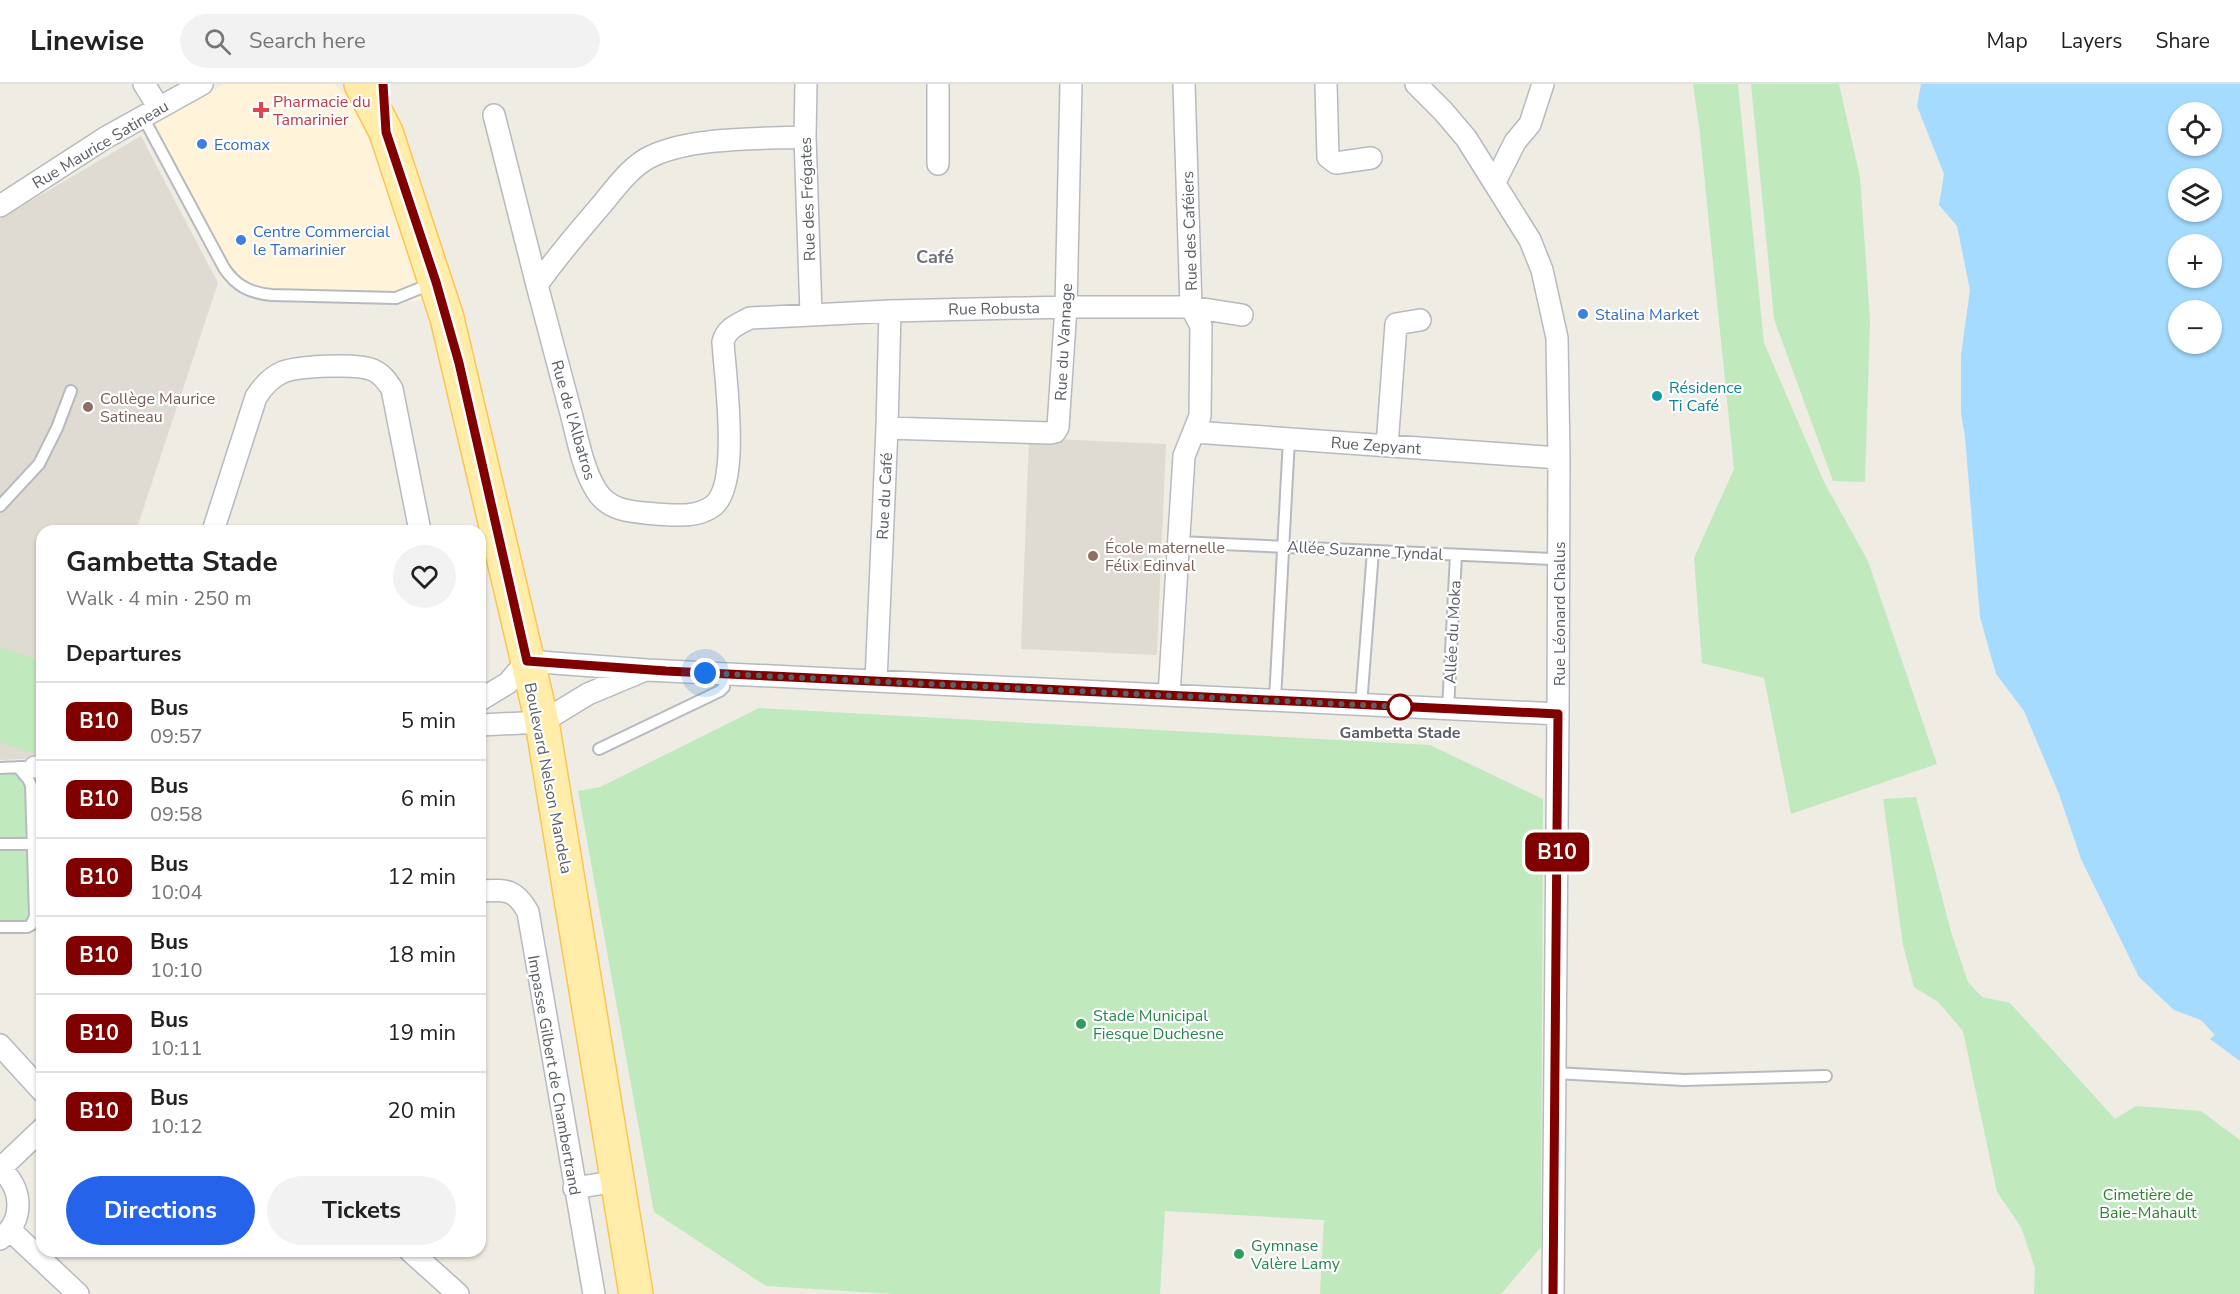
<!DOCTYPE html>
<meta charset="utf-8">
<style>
:root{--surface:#fff;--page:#f2f2f2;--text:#222;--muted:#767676;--line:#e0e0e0;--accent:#2563eb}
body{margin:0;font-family:"Nunito Sans",sans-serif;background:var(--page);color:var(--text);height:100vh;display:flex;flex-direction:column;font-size:22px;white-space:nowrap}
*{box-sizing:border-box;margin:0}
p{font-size:20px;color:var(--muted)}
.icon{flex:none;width:33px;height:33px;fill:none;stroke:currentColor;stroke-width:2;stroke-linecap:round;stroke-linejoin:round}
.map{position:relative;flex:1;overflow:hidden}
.drawer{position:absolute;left:36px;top:441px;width:450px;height:732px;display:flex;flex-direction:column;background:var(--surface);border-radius:18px;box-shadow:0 2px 4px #0004}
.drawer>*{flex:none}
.badge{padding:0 12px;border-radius:9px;font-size:21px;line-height:39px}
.buttons{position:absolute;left:2168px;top:18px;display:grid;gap:12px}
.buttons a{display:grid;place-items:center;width:54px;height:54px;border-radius:50%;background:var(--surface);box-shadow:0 2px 4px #0004;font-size:30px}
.you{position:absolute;width:30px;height:30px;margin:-15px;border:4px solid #fff;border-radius:50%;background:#1a73e8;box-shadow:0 0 0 9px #1a73e833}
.map>.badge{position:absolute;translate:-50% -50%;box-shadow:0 0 0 3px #fff}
h2{padding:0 30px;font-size:22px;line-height:54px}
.round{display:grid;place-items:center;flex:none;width:63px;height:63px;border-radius:32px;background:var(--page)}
.overview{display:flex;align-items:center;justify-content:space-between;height:102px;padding:0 30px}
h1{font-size:28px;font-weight:700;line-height:45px}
.button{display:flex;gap:12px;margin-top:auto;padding:12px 30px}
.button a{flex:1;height:69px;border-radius:36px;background:var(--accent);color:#fff;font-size:24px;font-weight:700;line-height:69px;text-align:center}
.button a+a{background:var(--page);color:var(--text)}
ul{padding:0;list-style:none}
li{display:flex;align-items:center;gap:18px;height:78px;padding:0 30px;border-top:2px solid var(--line)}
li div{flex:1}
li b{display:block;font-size:22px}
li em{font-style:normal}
li .badge{min-width:66px;font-weight:700;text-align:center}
header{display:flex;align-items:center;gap:36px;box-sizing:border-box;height:84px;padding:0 30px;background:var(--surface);border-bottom:2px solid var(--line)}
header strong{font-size:28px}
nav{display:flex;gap:33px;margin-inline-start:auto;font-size:21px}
.search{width:420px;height:54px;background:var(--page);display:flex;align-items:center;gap:15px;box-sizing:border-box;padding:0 21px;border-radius:33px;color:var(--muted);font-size:22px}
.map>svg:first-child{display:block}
.commercial{fill:#fff4d9}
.education{fill:#dfdbd2}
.green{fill:#c0e9be}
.water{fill:#a4dbff;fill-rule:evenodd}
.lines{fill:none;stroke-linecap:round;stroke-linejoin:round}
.lane-casing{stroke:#b6babf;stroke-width:14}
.street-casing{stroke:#b6babf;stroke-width:24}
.primary-casing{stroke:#fdc44f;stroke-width:36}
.lane{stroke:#fff;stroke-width:10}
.street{stroke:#fff;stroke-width:21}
.primary{stroke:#ffeda9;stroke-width:33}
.line-casing{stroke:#fff;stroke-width:14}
.line{stroke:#800000;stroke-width:9}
.walk{stroke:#5b6065;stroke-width:6;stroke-dasharray:0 10.8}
.health-dot{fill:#e0444e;stroke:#fff;stroke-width:2}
.shop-dot{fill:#3f7fe0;stroke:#fff;stroke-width:2}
.culture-dot{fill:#0f9aa8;stroke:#fff;stroke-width:2}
.education-dot{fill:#8d6e63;stroke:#fff;stroke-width:2}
.stop-dot{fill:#fff;stroke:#800000;stroke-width:3}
.leisure-dot{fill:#2e9e5b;stroke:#fff;stroke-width:2}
.labels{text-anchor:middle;stroke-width:4.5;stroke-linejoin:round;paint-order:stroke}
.health-label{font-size:16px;fill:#be3a42;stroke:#fff;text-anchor:start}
.street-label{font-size:16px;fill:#5b6065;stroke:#fff}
.shop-label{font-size:16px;fill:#366cbe;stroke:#fff;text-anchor:start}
.culture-label{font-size:16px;fill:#0d838f;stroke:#fff;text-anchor:start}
.education-label{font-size:16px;fill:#785e54;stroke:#fff;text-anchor:start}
.stop-label{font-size:16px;font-weight:bold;fill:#5b6065;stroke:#fff}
.leisure-label{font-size:16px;fill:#27864d;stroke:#fff;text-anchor:start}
.park-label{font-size:16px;fill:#2d832d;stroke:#fff}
.neighbourhood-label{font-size:18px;font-weight:bold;fill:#6c7277;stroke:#fff}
</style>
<header>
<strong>Linewise</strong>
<div class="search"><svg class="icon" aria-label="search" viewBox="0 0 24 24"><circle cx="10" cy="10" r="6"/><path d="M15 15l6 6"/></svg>Search here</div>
<nav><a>Map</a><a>Layers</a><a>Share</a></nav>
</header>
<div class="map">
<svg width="2240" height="1210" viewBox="0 0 2240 1210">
<rect width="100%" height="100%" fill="#efece3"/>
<path class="commercial" d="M224,0H334L353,19L397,123L425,215L406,218L250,213L223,198L143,45Z"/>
<path class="education" d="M141,52L218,199L136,447H42V674L0,676V135Z
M1029,354L1166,360L1157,571L1021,565Z"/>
<path class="green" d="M1693,0H1738L1764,259L1824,398L1868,477L1937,680L1791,730L1764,594L1702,579L1694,474L1734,385L1699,41Z
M1751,0H1839L1860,93L1870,236L1865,398L1833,397L1774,235Z
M0,563L42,577V646L34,670L0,658Z
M759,624L1430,661L1543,715L1541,1163L1501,1210H1320L1324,1136L1165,1127L1160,1210H894L766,1202L654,1128L578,707L600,703Z
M0,688L42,689V847L0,846Z
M1916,713L1951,848L1968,898L1982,913L2010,919L2115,1035L2136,1022L2201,1027L2240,1056V1210H2034L2035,1184L2021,1143L1997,1108L1963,947L1938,918L1914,903L1903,861L1883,715Z"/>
<path class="water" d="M1921,0H2240V977L2210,955L2215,951L2201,936L2174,926L2139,893L2081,775L2059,710L2024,627L1996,590L1980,533L1965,353L1961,329V271L1970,206L1957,142L1939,121L1944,90L1917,22ZM2178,28H2211V62H2178ZM2178,94H2211V128H2178ZM2178,160H2211V194H2178ZM2178,226H2211V260H2178Z"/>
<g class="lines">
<g class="lane-casing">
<path id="lane" d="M143,33L224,184C236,202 250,209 272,211L396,214L433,199
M0,422L39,380L57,344L71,307
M1178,458L1552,475
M1275,616L1289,355
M1361,621L1373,467
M1448,625L1456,471
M599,665L720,607L724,603L725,590
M0,684L23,683
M0,760H33
M0,843H27L31,841L35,832L31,701L28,695L18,683
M1555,989L1684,996L1826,992"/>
</g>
<g class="street-casing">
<path id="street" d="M144,0L159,24
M806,0L805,53L811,230
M938,0V80
M1326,0L1328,73L1336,79L1371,74
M1416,0L1443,27L1466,54L1530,156L1542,186L1557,254L1559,374L1558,630L1553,1210
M494,31L537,201
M805,53C759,55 693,53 652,72C632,81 616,103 603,119C580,146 557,172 537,201C549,245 560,289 572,333C578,357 583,385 596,406C609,428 634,428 656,430C676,431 697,434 713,422C741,401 725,292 723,258C726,244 739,240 750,234L890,227L1066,223H1191L1242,231
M1495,98L1515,58L1530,40L1543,0
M0,122L105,54L202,0
M887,344L1050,349L1055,348L1058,343L1066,223L1071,0
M1194,348L1559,374
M1387,362L1396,240L1420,236
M213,447L256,313C263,302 271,293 283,288C299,282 358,279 373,286C382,290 387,297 392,305L420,447
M876,597L887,344L890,227
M1169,611L1184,372L1200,332L1201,242L1191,223L1184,0
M480,616L508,599L527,577L647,586L1558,630
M480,641L542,638L588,610L643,587
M35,683H42
M480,807C505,806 515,804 528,828L594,1210
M0,961L42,1007
M0,1085C23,1103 25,1137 0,1155
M0,1085L42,1045
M574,1104L618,1097
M10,1146L78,1210
M410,1167L458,1210"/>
</g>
<g class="primary-casing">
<path id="primary" d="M361,0L386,48L447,234L542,638L636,1210"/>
</g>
<use href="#lane" class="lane"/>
<use href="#street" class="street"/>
<use href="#primary" class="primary"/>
</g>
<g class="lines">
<g class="line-casing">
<path id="line" d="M383,0L386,48L436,198L459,279L527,577L666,587L1558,630L1553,1210"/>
</g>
<use href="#line" class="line"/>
<path class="walk" d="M705,589L1405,623H1400"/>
</g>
<path class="health-dot" d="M258 17h6v6h6v6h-6v6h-6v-6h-6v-6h6z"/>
<g class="shop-dot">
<circle cx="202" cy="60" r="6"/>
<circle cx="241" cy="156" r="6"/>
<circle cx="1583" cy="230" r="6"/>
</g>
<circle class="culture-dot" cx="1657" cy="312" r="6"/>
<g class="education-dot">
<circle cx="88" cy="323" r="6"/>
<circle cx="1093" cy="472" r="6"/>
</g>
<circle class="stop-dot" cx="1400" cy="623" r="12"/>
<g class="leisure-dot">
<circle cx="1081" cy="940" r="6"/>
<circle cx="1239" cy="1170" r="6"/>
</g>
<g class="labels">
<g class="health-label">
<text x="273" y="23">Pharmacie du<tspan x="273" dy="18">Tamarinier</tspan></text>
</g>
<g class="street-label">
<text transform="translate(100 60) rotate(-31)" y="6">Rue Maurice Satineau</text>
<text transform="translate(807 115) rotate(-92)" y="6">Rue des Frégates</text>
<text transform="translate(1189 147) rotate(-92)" y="6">Rue des Caféiers</text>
<text transform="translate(994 224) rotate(-1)" y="6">Rue Robusta</text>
<text transform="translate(1063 258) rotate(-87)" y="6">Rue du Vannage</text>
<text transform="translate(574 336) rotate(74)" y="6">Rue de l'Albatros</text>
<text transform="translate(1376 361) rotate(4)" y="6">Rue Zepyant</text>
<text transform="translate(884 412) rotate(-87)" y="6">Rue du Café</text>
<text transform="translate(1365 466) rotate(3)" y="6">Allée Suzanne Tyndal</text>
<text transform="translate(1559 530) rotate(-90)" y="6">Rue Léonard Chalus</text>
<text transform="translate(1452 548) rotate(-87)" y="6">Allée du Moka</text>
<text transform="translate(549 694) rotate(79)" y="6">Boulevard Nelson Mandela</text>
<text transform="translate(555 991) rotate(80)" y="6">Impasse Gilbert de Chambertrand</text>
</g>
<g class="shop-label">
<text x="214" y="66">Ecomax</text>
<text x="253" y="153">Centre Commercial<tspan x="253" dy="18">le Tamarinier</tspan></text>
<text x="1595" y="236">Stalina Market</text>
</g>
<g class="culture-label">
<text x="1669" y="309">Résidence<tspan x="1669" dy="18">Ti Café</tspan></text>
</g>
<g class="education-label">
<text x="100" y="320">Collège Maurice<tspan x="100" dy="18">Satineau</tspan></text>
<text x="1105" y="469">École maternelle<tspan x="1105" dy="18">Félix Edinval</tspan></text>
</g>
<g class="stop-label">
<text x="1400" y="654">Gambetta Stade</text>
</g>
<g class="leisure-label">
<text x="1093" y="937">Stade Municipal<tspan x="1093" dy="18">Fiesque Duchesne</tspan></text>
<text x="1251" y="1167">Gymnase<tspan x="1251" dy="18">Valère Lamy</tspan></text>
</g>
<g class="park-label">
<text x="2148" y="1116">Cimetière de<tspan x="2148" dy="18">Baie-Mahault</tspan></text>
</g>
<g class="neighbourhood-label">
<text x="935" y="179">Café</text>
</g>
</g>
</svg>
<div class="buttons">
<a><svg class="icon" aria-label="locate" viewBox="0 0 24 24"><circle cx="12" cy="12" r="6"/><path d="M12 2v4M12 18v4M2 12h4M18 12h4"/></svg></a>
<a><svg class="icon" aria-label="layers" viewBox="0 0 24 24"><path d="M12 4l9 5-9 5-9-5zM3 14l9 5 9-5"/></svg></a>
<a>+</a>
<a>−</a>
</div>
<div class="you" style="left:705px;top:589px"></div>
<b class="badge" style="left:1557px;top:768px;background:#800000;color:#fff">B10</b>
<section class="drawer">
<div class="overview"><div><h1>Gambetta Stade</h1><p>Walk · 4 min · 250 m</p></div><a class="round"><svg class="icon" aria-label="heart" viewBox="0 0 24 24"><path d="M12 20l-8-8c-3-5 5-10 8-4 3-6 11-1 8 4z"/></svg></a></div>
<h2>Departures</h2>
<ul>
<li><span class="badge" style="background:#800000;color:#fff">B10</span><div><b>Bus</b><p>09:57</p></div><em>5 min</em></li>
<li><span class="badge" style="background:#800000;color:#fff">B10</span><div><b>Bus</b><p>09:58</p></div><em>6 min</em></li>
<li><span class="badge" style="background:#800000;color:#fff">B10</span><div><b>Bus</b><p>10:04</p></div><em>12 min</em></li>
<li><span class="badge" style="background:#800000;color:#fff">B10</span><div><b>Bus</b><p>10:10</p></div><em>18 min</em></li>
<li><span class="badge" style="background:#800000;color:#fff">B10</span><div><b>Bus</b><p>10:11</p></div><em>19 min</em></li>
<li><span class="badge" style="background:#800000;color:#fff">B10</span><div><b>Bus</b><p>10:12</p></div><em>20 min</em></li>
</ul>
<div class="button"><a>Directions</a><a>Tickets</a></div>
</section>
</div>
